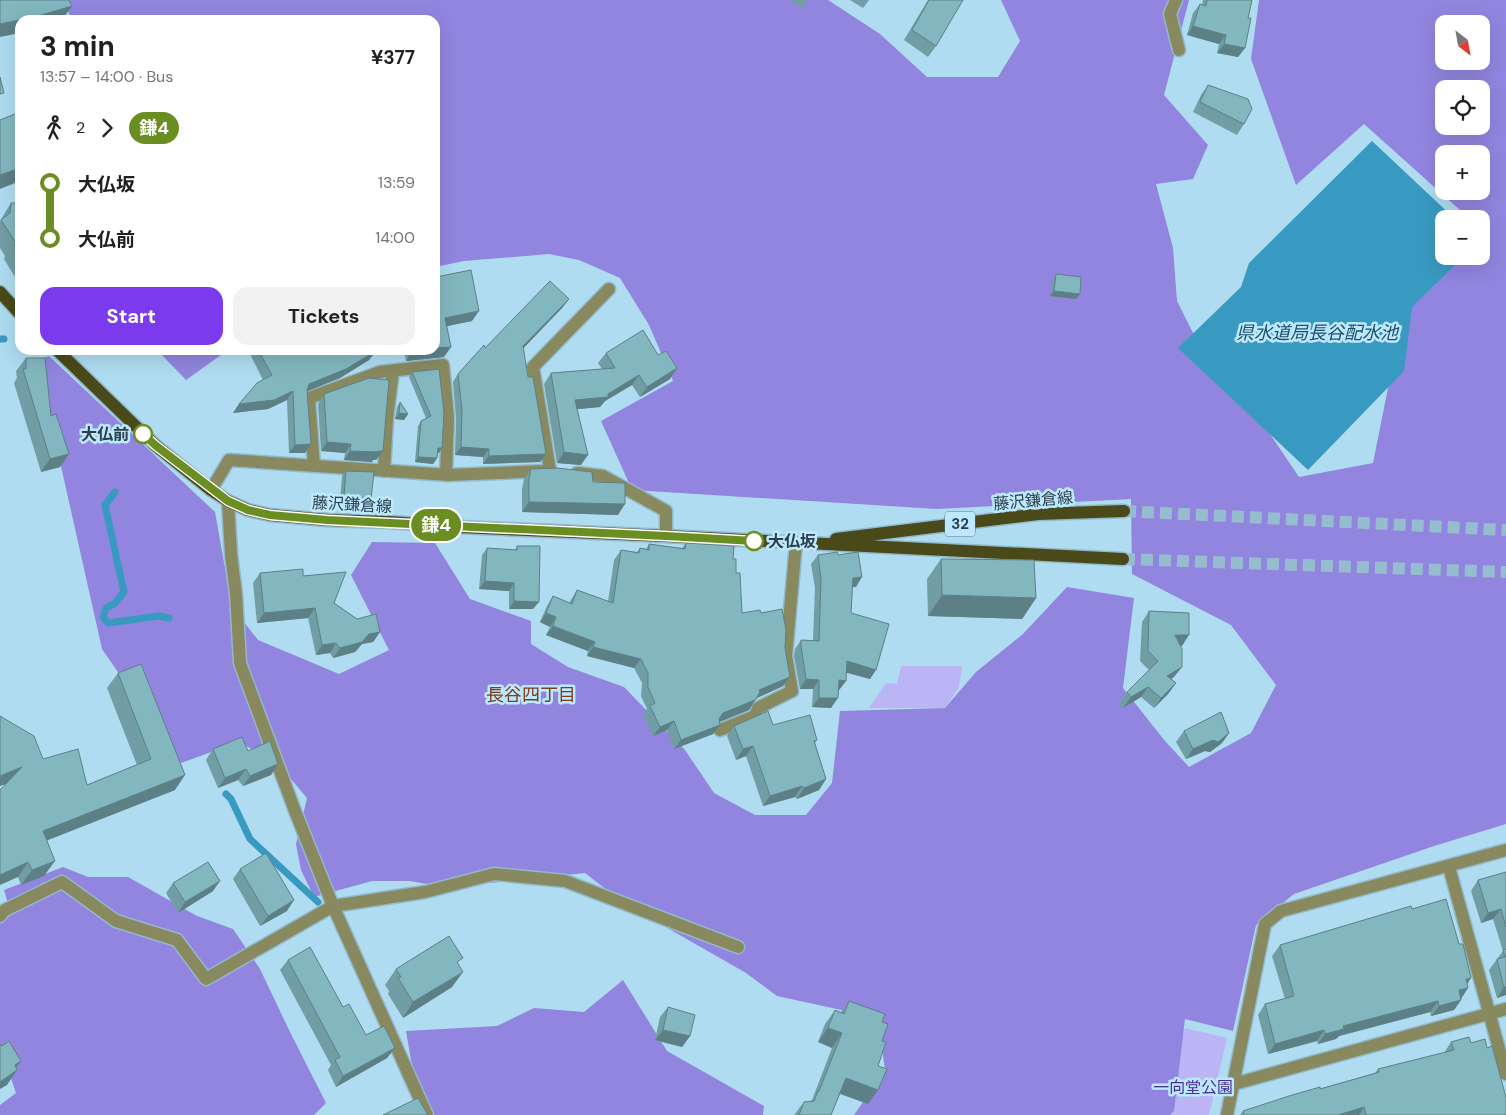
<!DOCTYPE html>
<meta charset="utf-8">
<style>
:root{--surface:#fff;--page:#f2f2f2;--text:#202124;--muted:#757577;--accent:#7c3aed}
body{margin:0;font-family:"DM Sans","Noto Sans JP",sans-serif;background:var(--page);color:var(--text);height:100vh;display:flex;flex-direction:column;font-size:19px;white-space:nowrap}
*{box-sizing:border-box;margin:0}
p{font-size:16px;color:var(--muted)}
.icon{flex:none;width:28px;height:28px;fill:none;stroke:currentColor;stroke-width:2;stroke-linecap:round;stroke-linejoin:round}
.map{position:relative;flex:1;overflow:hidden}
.details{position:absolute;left:15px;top:15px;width:425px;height:340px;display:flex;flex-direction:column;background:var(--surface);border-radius:15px;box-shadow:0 5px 20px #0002}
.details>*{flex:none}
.badge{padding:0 10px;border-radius:16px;font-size:18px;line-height:32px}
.needle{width:32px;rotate:149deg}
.fabs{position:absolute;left:1435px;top:15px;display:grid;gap:10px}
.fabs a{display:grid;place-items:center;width:55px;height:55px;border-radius:10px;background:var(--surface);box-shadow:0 5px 20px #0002;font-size:25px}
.map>.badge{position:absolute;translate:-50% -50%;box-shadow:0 0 0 2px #fff}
.legs{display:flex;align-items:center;gap:8px;height:55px;padding:0 25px;font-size:16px}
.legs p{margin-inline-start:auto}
.summary{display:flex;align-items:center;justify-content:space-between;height:85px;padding:0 25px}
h1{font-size:28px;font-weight:700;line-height:38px}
.cta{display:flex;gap:10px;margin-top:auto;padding:10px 25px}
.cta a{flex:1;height:58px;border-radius:15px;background:var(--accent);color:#fff;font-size:20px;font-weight:700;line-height:58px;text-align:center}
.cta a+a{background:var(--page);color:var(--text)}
ul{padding:0 25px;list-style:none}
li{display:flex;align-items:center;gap:18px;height:55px;font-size:19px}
li i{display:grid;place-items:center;width:8px;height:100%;margin:0 6px;background:currentColor}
li i::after{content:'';width:12px;height:12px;margin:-6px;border:4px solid;border-radius:50%;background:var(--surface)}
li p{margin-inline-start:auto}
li:first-child i{background:linear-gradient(#0000 50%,currentColor 0)}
li:last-child i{background:linear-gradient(currentColor 50%,#0000 0)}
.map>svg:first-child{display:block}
.green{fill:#bbb5f5}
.forest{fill:#9185df;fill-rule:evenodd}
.water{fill:#399ac1}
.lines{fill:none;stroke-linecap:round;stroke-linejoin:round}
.stream{stroke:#399ac1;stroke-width:7}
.major-tunnel{stroke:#95bdcf;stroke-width:12;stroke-dasharray:12 6;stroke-linecap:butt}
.minor-casing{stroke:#92b9cc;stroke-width:15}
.major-casing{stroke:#92b9cc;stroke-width:15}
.minor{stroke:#88895f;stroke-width:12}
.major{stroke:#494919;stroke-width:12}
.wall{fill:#719da4}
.shaded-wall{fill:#5c8086}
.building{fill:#83b7bf;stroke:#5c8086}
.line-1-casing{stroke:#fff;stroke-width:11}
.line-1{stroke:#6b8e23;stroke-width:8}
.stop-1-dot{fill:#fff;stroke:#6b8e23;stroke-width:2.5}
.labels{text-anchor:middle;stroke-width:5;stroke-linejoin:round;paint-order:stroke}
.shield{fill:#bce9ff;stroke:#58727f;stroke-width:1}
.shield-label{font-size:15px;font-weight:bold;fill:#2d3f48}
.stop-label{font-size:16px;font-weight:bold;fill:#2d3f48;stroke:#bce9ff;text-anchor:end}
.street-label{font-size:16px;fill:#2d3f48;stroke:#bce9ff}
.park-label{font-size:16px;fill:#492f98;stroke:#bce9ff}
.water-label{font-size:18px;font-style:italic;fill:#1c5065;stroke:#bce9ff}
.neighbourhood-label{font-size:18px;fill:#7c3e18;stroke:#bce9ff}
</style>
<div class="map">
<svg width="1506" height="1115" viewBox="0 0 1506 1115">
<rect width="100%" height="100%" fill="#afdcf1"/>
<path class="green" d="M901,666H962L959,687L945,708H869L886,683L897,684Z
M1185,1028L1227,1038L1209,1115H1162Z"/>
<path class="forest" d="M63,0H828L880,34L927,77H998L1020,41L1001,0H1189L1164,95L1208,145L1193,179L1156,184L1173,248L1177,301L1202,351L1235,382L1299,477L1373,463L1404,308L1447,256H1481V219H1470L1364,124L1296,185L1251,59L1259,0H1506V824L1434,846L1294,894L1256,925L1233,1031L1185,1019L1174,1111L1170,1115H854L885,1070L878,1018L777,996L746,973L664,926L643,918L585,873L480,884L440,886L409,881H372L314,897L301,870L296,844L307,798L278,764L239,742L181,763L102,649L41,377L35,361L49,356L215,512L232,607L258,640L339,674L389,650L351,575L372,542L435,543L470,599L531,621V644L568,667L624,687L685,750L714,793L755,815H806L832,783L840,711L945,708L976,672L1023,634L1067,587L1134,598L1123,688L1165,741L1189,767L1251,733L1276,685L1231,625L1132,574L1131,499L937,509L632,490L601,421L673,381L649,325L620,278L579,260L549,254L464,261L435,267V20H72ZM1444,24H1481V61H1444ZM1444,89H1481V126H1444ZM1444,154H1481V191H1444Z
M157,350H228L186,380Z
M63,867L88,877H128L197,916L233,929L260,969L290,1032L326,1103L314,1115H0V1105L16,1093L0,1045V924L7,900L4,890Z
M623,980L667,1051L764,1106L763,1115H431L416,1089L406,1031L497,1026L534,1008L584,1012Z"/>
<path class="water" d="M1372,141L1455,219H1444V256H1464L1412,307L1404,371L1308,470L1178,348L1241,287L1249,263Z"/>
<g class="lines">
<path class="stream" d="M0,339H4
M115,492L105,505L124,592L114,604L106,608L103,617L108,623L159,616L169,618
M226,794L231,799L250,839L318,902"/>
<path class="major-tunnel" d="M1124,511L1506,530
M1123,559L1506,572"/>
<g class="minor-casing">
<path id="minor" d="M1176,0L1170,14L1179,50
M314,466L309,398L380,372L443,365L448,418L446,475
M550,470L533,367L609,289
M384,471L387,419L393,371
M577,473L603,476L666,511V536
M211,490L229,460L449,475L545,471
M228,501L231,554L236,594L240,663L295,811L333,906L427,1115
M720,730L755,716L758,708L792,691L786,656L796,543
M1449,867L1506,1074
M0,916L5,910L62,882L116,921L177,940L206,979L333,906L425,892L494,874L565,881L738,947
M1234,1084L1506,1009
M1227,1115L1265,924L1281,911L1506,850"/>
</g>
<g class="major-casing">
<path id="major" d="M0,292L20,314
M57,350L155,445L211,490L228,501L248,510L270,515L327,520L390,522L459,527L666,536L1123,559
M836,539L1038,514L1124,511"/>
</g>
<use href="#minor" class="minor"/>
<use href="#major" class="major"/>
</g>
<path class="wall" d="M790,0H808L802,8Z
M850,0H869L863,8Z
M928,0H963L936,46L928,57L904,40Z
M1203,0H1252L1248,18L1245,48L1238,57L1217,53L1219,44L1187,35L1193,13L1200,4L1202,5Z
M1208,85L1244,124L1237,135L1193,112L1201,95Z
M11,203H20V281L18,282L4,259L5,256L0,248V221Z
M1056,274L1080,294L1076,299L1050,296L1053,279Z
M436,277L472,321L447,326L444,357L406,361L404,350H435Z
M563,307L523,348L528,377L546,454L540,462L483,464V457L455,455L456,418L453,382L458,374L485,348Z
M248,350H375L376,351L369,360L340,378L307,391L305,453H289L287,400L268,409L233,413L239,404L263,380Z
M606,353L670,379L640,397L632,385L605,401L600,407L578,409L581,465L557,463L544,384L551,373L602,369L598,363Z
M26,358L51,416L60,467L41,472L14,383L17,378L16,371Z
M412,372L444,413L439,453H437V458L433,464L415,462L418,426L421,421L426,418L409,377Z
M324,394L383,451L376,460H373L372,462L344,460L345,453L321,451L318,404Z
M400,402L408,414L404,420L395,419L397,407Z
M531,469L593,482L618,515L522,512V489L524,479Z
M346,471L371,499L367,504L340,501L342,476Z
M686,543L733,559L742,613H761L785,648L790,677L783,686L757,698L749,710L719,722L713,734L674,749L667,730L653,736L643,715L647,709L641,696L642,683L634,668L587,656L588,651L546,635L550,627L540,622L547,606L553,596L569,603L577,590L608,602L614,560L621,550L637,552L640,548L646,549L649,544L682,548Z
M517,546L533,609H509V591L479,589L482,555L487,548L515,550Z
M818,555H838L856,587H852L851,613L870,679L846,672V681L839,690H838L831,708L812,707L813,689H800L794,656L795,649L801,640H813L815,588L811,564Z
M941,559L1036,598L1022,619L928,616L927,579Z
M260,573L303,576L334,603L357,619L380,632L373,642L362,644L355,652L333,658L330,653L316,655L308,618L257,623L253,583Z
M1149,611L1182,646H1181L1174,677L1171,679L1176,683L1168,694L1154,708L1141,697L1123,708L1119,703L1127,692L1149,670L1140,661L1142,622Z
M118,673L175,790L47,840L44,876L21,885L18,877L5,784L0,786V716L43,759L87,785L137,765L107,688Z
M734,726L817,740L815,743L826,779L819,790L797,799L795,797L763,806L746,756L736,760L727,736Z
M1184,731L1229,733L1222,743L1210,752L1205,751L1186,759L1176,742Z
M213,749L248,751L278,764L271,775L243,786L238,780L218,788L206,760Z
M240,869L287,911L260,926L233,879Z
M1506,872V995L1497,998L1489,970L1503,951L1493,919L1481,923L1471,891L1478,880Z
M173,883L213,891L178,913L166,893Z
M1412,909L1467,984L1461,999V1000L1454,1010L1431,1016L1430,1012L1339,1036L1336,1039L1318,1044L1317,1041L1268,1054L1258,1015L1265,1004L1285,999L1272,956L1280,945Z
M288,960L343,1007L366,1035L395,1048L387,1058L336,1087L328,1070L331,1065L280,970Z
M458,964L452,987L403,1018L388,994L389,991L385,985L396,969Z
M849,1001L882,1022V1041L878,1066L868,1104L840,1094L831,1115H794L804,1102L811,1101L812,1100L832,1048L818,1042L825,1024L835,1010L841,1012Z
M668,1007L690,1036L682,1047L655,1040L660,1017Z
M1451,1042L1471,1043L1487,1048L1506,1115H1240L1243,1111L1375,1073L1378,1069L1444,1053Z"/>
<path class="shaded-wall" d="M72,6L62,20H21Z
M20,20V33L0,37V24Z
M1193,26L1226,35L1219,44L1187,35Z
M1224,44L1245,48L1238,57L1217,53Z
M20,168V181L0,189V175Z
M1054,291L1080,294L1076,299L1050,296Z
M569,299L563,307L517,355L523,346Z
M479,311L472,321L438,328L445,318Z
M451,347L444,357L406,361L413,350H435V348Z
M376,351L369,360L340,378L303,393L309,384Z
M677,368L670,379L640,397L647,387Z
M639,375L632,385L605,401L600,407L568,410L575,400L608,394Z
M293,391L287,400L268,409L233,413L239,404Z
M399,413L408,414L404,420L395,419Z
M327,442L351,444L345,453L321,451Z
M311,444L305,453H289L295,445Z
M461,447L489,449L483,457L455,455Z
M438,448H442L439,453H434Z
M350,451H383L376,460H373L372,462L344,460Z
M564,452L588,455L581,465L557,463Z
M69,454L60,467L41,472L50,459Z
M546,454L540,462L483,464L489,456Z
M418,457L437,458L433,464L415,462Z
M344,496L371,499L367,504L340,501Z
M529,502L625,504L618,515L522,512Z
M862,577L856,587H846L853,578Z
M485,581L514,583L509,591L479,589Z
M942,595L1036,598L1022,619L928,616Z
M514,601L539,602L533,609H509Z
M315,608L308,618L257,623L264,613Z
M546,613L556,617L550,627L540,622Z
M553,626L595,642L588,651L546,635Z
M380,632L373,642L362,644L355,652L333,658L340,648L369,634Z
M1175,635H1189L1182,646L1168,645Z
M336,643L330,653L316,655L322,645Z
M593,647L641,659L634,668L587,656Z
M847,661L876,670L870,679L840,671Z
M1182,667L1174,677L1160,686L1167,676Z
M790,677L783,686L753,700L759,690Z
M806,679L819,680L813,689H800Z
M839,680L846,681L839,690H832Z
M1176,683L1168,694L1154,708L1161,698Z
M1148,687L1141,697L1123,708L1131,697Z
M819,698H838L831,708L812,707Z
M755,700L749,710L717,723L720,725L713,734L674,749L681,740L723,713Z
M674,721L667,730L653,736L660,727Z
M1229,733L1222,743L1210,752L1205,751L1186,759L1193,749Z
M753,746L746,756L736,760L743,749Z
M278,764L271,775L243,786L250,776Z
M22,767L12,782L0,786V776Z
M246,769L238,780L218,788L225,778Z
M185,775L175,790L33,846L43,831Z
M826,779L819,790L797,799L804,788Z
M802,786L795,797L763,806L770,796Z
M55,861L44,876L21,885L32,870Z
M28,862L18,877L0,885V875Z
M220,881L213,891L178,913L185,902Z
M294,900L287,911L260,926L268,916Z
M1501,909L1493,919L1481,923L1488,913Z
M463,972L452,987L403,1018L413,1002Z
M1471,978L1464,989L1466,979Z
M1504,987H1506V995L1497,998Z
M1468,988L1461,999L1459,990Z
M1461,1000L1454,1010L1431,1016L1439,1006Z
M1438,1001L1430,1012L1339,1036L1336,1039L1318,1044L1325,1034L1343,1026Z
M828,1028L842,1033L832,1048L818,1042Z
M663,1030L690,1036L682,1047L655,1040Z
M1324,1030L1317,1041L1268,1054L1275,1044Z
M395,1048L387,1058L336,1087L343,1076Z
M21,1061L12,1073L17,1070L7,1085L0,1089V1082L15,1065Z
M846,1078L878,1090L868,1104L836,1092Z
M1364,1107L1359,1115H1338Z"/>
<path class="building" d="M0,0H69L72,6L38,16L0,24Z
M929,0H963L936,46L912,30Z
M1207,0H1252L1248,18H1251L1245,48L1224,44L1226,35L1193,26L1200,4L1206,6Z
M0,77L4,93L0,94Z
M1208,85L1248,99L1252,109L1244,124L1200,102Z
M20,112V168L0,175V120Z
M11,203H20V254L14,244L16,243L1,220L10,213Z
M471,270L479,311L445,318L451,347L435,348V272L436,277Z
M1056,274L1081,277L1080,294L1054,291Z
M550,281L569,299L523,346L528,377H533L546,454L489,456V449L461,447L462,410L458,374L484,345L485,348Z
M643,330L658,355L666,351L677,368L647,387L639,375L608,394V397L575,400L588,455L564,452L551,373L615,368L606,353Z
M258,350H375L376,351L346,369L309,384L307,390L311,444L295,445L293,391L274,400L239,404L257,383L272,375Z
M26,358H45L51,416L56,414L69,454L50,459L23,369H26Z
M439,369L444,413L442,448H438L437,458L418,457L421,421L431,416L412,372Z
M369,378L389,380L383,451H378V452L350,451L351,444L327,442L324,394Z
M400,402L408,414L399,413Z
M557,468L592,472L593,482L625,483V504L529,502V479L531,469Z
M346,471L374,472L371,499L344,496Z
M686,543L734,546L733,559H736V573H740L742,613L760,610L761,613L782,609L786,630L785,648L790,677L759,690L760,692L755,700L723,713L719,719L720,725L681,740L674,721L660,727L650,706L655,703L648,687V673L641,659L593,647L595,642L553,626L556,617L546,613L553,596L572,604L577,590L613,603L621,550L639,553L640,548L649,550V544L685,549Z
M517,546H540L539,602L514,601V583L485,581L487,548L517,550Z
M837,552L838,555L858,552L862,577L853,578L851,613L889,624L876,670L847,661L846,681L839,680L838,698H819V680L806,679L801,646V640L819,641L821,579L818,555Z
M941,559L1034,560L1036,598L942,595Z
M303,569V576L346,572L334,603L357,619L376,614L380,632L369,634L362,642L340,648L336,643L322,645L315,608L264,613L260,573Z
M1149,611L1189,613V635H1175L1182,649V667L1167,676L1176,683L1161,698L1148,687L1131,697L1127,692L1158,661L1148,651Z
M141,664L185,775L43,831L55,861L32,870L28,862L0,875V790L22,767L0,776V716L34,736L43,759L78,749L87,785L151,759L118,673Z
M768,711L773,725L810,715L817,740L814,741L826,779L804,788L802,786L770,796L753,746L743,749L734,726Z
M1221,712L1229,733L1218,742L1213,740L1193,749L1184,731Z
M242,737L248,751L270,741L278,764L250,776L246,769L225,778L213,749Z
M266,853L294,900L268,916L240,869Z
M208,862L220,881L185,902L173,883Z
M1506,872V927L1501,909L1488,913L1478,880Z
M1446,899L1459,944H1463L1471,978L1466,979L1468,988L1459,990L1461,1000L1439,1006L1438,1001L1343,1026L1344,1029L1325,1034L1324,1030L1275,1044L1265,1004L1294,996L1280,945L1411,906L1412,909Z
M449,936L463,958L457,962L463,972L413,1002L398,978L401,977L396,969Z
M310,947L343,1007L349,1004L366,1035L384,1026L395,1048L343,1076L335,1060L340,1057L288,960Z
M1506,949V987H1504L1497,959L1505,957L1503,950Z
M849,1001L885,1014L882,1022L888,1024L882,1041L886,1042L878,1066L887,1069L878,1090L846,1078L831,1115H799L804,1102L814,1101L818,1091H819L842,1033L828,1028L835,1010L844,1014Z
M668,1007L695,1015L690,1036L663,1030Z
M1469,1037L1471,1043L1485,1039L1487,1048L1492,1046L1506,1097V1115H1366L1364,1107L1338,1115H1244L1243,1111L1289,1096L1320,1087V1089L1373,1074L1379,1072L1378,1069L1454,1050L1451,1042Z
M9,1041L21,1061L15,1065L17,1070L0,1082V1044L2,1046Z
M418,1098L428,1115H383Z"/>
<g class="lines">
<g class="line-1-casing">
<path id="line-1" d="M143,434L155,445L228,501L248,510L270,515L327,520L666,536L754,541"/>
</g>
<use href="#line-1" class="line-1"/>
</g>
<g class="stop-1-dot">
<circle cx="143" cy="434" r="9"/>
<circle cx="754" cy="541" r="9"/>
</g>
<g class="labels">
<rect class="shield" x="945" y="511.5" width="30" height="25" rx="4"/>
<g class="shield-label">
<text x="960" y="529">32</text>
</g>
<g class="stop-label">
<text x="129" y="440">大仏前</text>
<text x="768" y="547" text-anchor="start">大仏坂</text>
</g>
<g class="street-label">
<text transform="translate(1033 500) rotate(-5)" y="6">藤沢鎌倉線</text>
<text transform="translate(352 504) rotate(3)" y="6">藤沢鎌倉線</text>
</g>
<g class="park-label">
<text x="1193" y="1093">一向堂公園</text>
</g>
<g class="water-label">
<text x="1317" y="339">県水道局長谷配水池</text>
</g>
<g class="neighbourhood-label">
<text x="531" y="701">長谷四丁目</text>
</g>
</g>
</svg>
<div class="fabs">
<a><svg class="needle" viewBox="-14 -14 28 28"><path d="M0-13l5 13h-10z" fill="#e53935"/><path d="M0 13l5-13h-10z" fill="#757577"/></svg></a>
<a><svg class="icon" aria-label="locate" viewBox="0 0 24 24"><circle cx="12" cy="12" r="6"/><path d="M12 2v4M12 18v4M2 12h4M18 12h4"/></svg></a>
<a>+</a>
<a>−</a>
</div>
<b class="badge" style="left:436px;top:525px;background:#6b8e23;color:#fff">鎌4</b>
<section class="details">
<div class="summary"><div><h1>3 min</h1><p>13:57 – 14:00 · Bus</p></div><b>¥377</b></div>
<div class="legs"><svg class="icon" aria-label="walk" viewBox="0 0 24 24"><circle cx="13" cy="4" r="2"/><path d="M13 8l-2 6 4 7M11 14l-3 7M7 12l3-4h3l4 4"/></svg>2<svg class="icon" aria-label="forward" viewBox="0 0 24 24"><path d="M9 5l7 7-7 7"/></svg><b class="badge" style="background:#6b8e23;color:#fff">鎌4</b></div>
<ul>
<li><i style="color:#6b8e23"></i><b>大仏坂</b><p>13:59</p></li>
<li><i style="color:#6b8e23"></i><b>大仏前</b><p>14:00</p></li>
</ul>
<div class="cta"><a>Start</a><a>Tickets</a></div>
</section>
</div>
